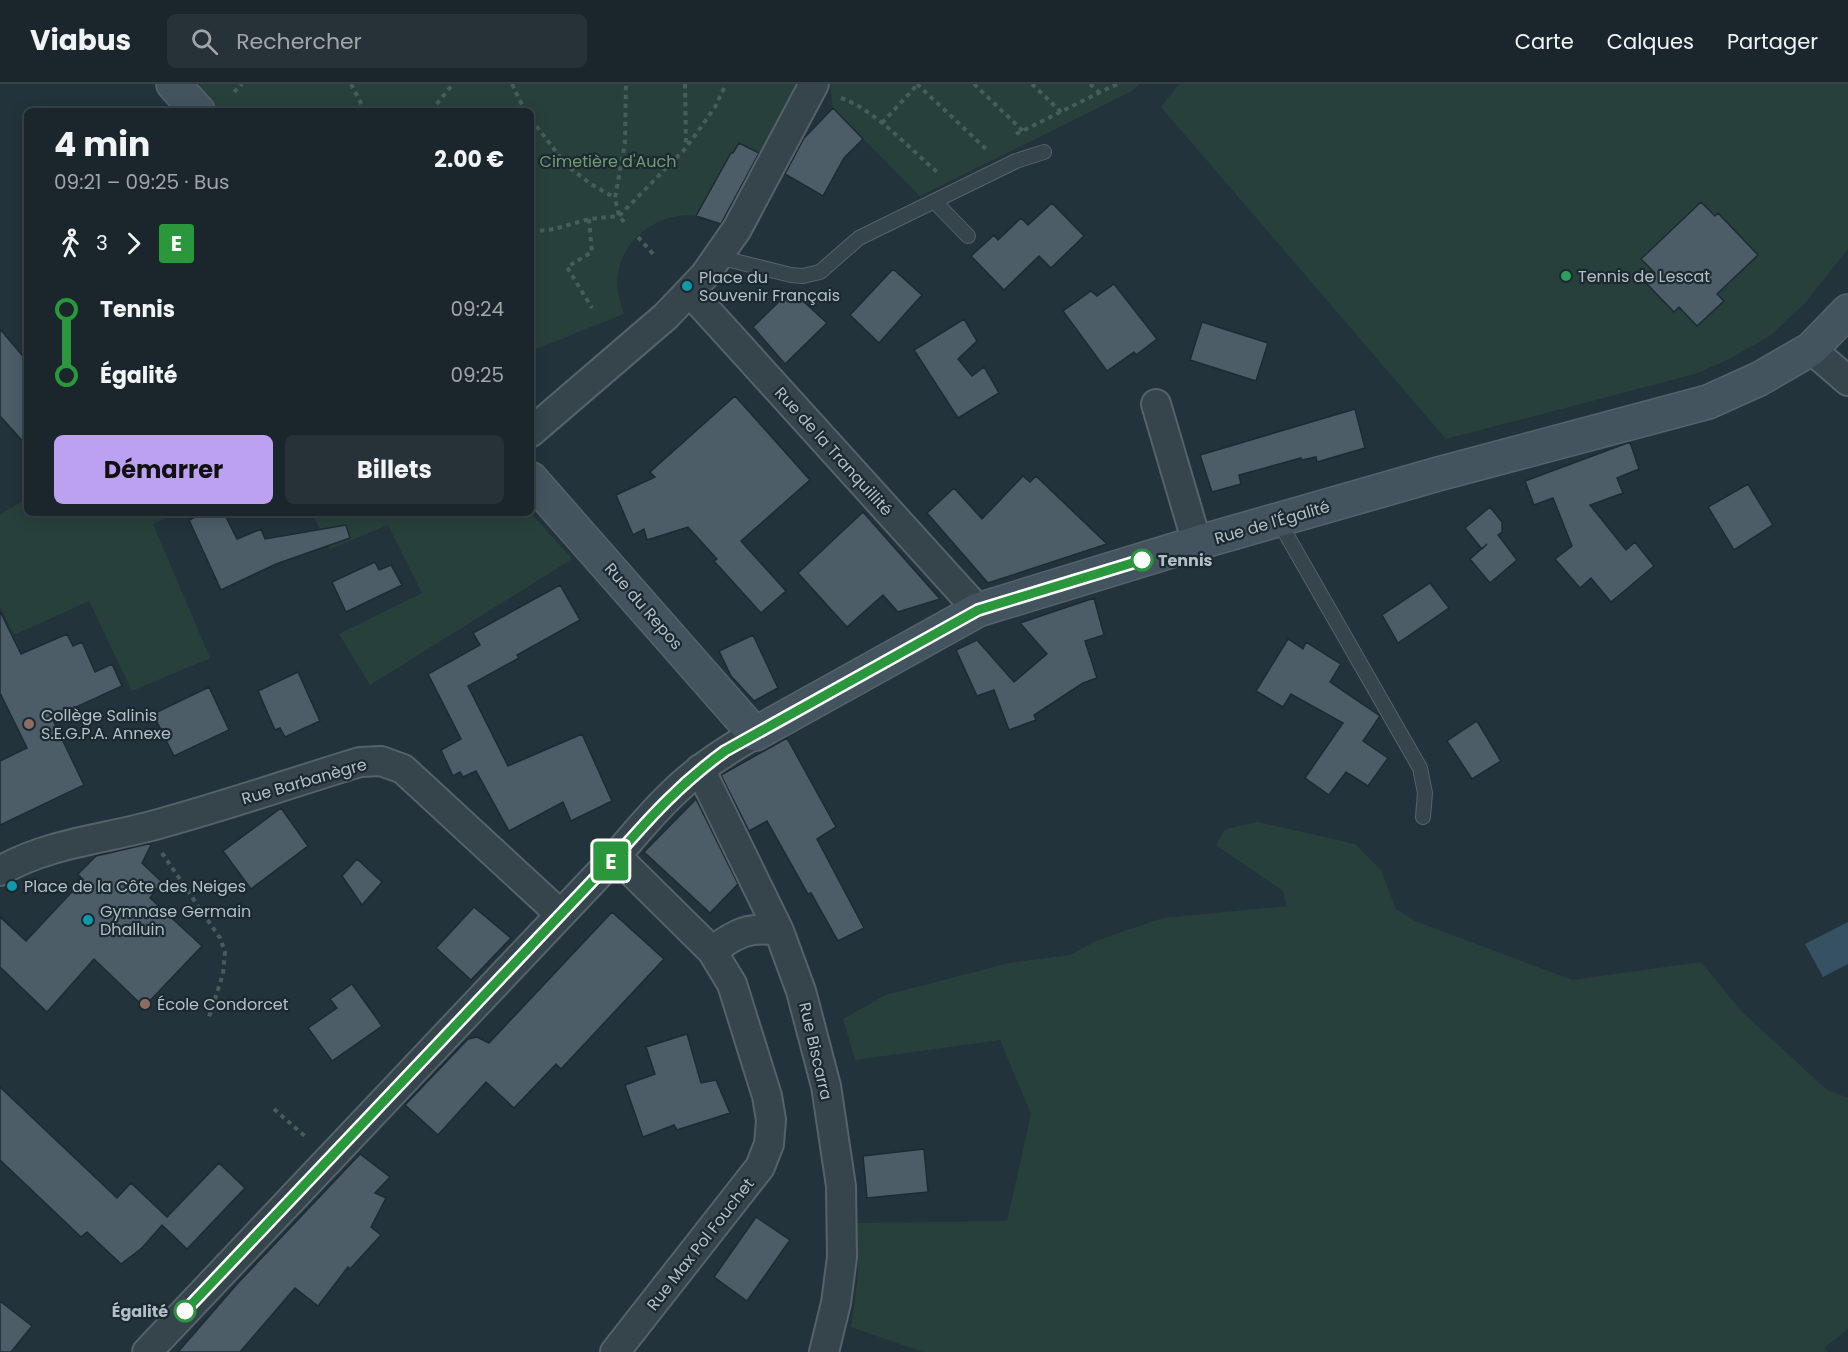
<!DOCTYPE html>
<html lang="fr">
<meta charset="utf-8">
<style>
:root{--surface:#1a262c;--page:#273238;--text:#f1f3f6;--muted:#9fa5a9;--line:#384348;--accent:#bca0f2}
body{margin:0;font-family:Poppins,sans-serif;background:var(--page);color:var(--text);height:100vh;display:flex;flex-direction:column;font-size:22px;white-space:nowrap}
*{box-sizing:border-box;margin:0}
p{font-size:20px;color:var(--muted)}
.icon{flex:none;width:33px;height:33px;fill:none;stroke:currentColor;stroke-width:2;stroke-linecap:round;stroke-linejoin:round}
.map{position:relative;flex:1;overflow:hidden}
.panel{position:absolute;left:24px;top:24px;width:510px;height:408px;display:flex;flex-direction:column;background:var(--surface);border-radius:9px;box-shadow:0 3px 15px #0003,0 0 0 2px var(--line)}
.panel>*{flex:none}
.badge{padding:0 12px;border-radius:4px;font-size:21px;line-height:39px}
.map>.badge{position:absolute;translate:-50% -50%;box-shadow:0 0 0 3px #fff}
.legs{display:flex;align-items:center;gap:9px;height:66px;padding:0 30px;font-size:20px}
.legs p{margin-inline-start:auto}
.overview{display:flex;align-items:center;justify-content:space-between;height:102px;padding:0 30px}
h1{font-size:33px;font-weight:700;line-height:45px}
.cta{display:flex;gap:12px;margin-top:auto;padding:12px 30px}
.cta a{flex:1;height:69px;border-radius:9px;background:var(--accent);color:#111;font-size:24px;font-weight:700;line-height:69px;text-align:center}
.cta a+a{background:var(--page);color:var(--text)}
ul{padding:0 30px;list-style:none}
li{display:flex;align-items:center;gap:21px;height:66px;font-size:22px}
li i{display:grid;place-items:center;width:9px;height:100%;margin:0 8px;background:currentColor}
li i::after{content:'';width:15px;height:15px;margin:-8px;border:4px solid;border-radius:50%;background:var(--surface)}
li p{margin-inline-start:auto}
li:first-child i{background:linear-gradient(#0000 50%,currentColor 0)}
li:last-child i{background:linear-gradient(currentColor 50%,#0000 0)}
header{display:flex;align-items:center;gap:36px;box-sizing:border-box;height:84px;padding:0 30px;background:var(--surface);border-bottom:2px solid var(--line)}
header strong{font-size:28px}
nav{display:flex;gap:33px;margin-inline-start:auto;font-size:21px}
.search{width:420px;height:54px;background:var(--page);display:flex;align-items:center;gap:15px;box-sizing:border-box;padding:0 21px;border-radius:9px;color:var(--muted);font-size:22px}
.map>svg:first-child{display:block}
.green{fill:#28403c}
.water{fill:#365262}
.building{fill:#4c5d67;stroke:#1e2b32;stroke-width:1.5}
.lines{fill:none;stroke-linecap:round;stroke-linejoin:round}
.lane-casing{stroke:#556269;stroke-width:16}
.street-casing{stroke:#556269;stroke-width:32}
.secondary-casing{stroke:#556269;stroke-width:36}
.path{stroke:#465d5a;stroke-width:4;stroke-dasharray:4.5 4.5;stroke-linecap:butt}
.lane{stroke:#36444c;stroke-width:14}
.street{stroke:#36444c;stroke-width:28}
.secondary{stroke:#44545f;stroke-width:33}
.line-1-casing{stroke:#fff;stroke-width:14}
.line-1{stroke:#2a973d;stroke-width:9}
.leisure-dot{fill:#2e9e5b;stroke:#1c2930;stroke-width:2}
.culture-dot{fill:#0f9aa8;stroke:#1c2930;stroke-width:2}
.stop-1-dot{fill:#fff;stroke:#2a973d;stroke-width:3}
.education-dot{fill:#8d6e63;stroke:#1c2930;stroke-width:2}
.labels{text-anchor:middle;stroke-width:4.5;stroke-linejoin:round;paint-order:stroke}
.park-label{font-size:16px;fill:#709d71;stroke:#1c2930}
.poi-label{font-size:16px;fill:#b2bfc7;stroke:#1c2930;text-anchor:start}
.street-label{font-size:16px;fill:#b2bfc7;stroke:#1c2930}
.stop-label{font-size:16px;font-weight:bold;fill:#b2bfc7;stroke:#1c2930;text-anchor:start}
</style>
<header>
<strong>Viabus</strong>
<div class="search"><svg class="icon" aria-label="search" viewBox="0 0 24 24"><circle cx="10" cy="10" r="6"/><path d="M15 15l6 6"/></svg>Rechercher</div>
<nav><a>Carte</a><a>Calques</a><a>Partager</a></nav>
</header>
<div class="map">
<svg width="1848" height="1268" viewBox="0 0 1848 1268">
<rect width="100%" height="100%" fill="#23333b"/>
<path class="green" d="M195,0H797L722,140C714,137 704,133 696,132C662,127 626,152 619,185C615,201 619,215 624,230L531,267V27H219Z
M830,0H1139L1132,7L920,112L833,24Z
M1179,0H1848V165L1805,219L1770,252L1727,276L1695,290L1446,355L1161,23Z
M27,414V429H178L153,440L210,574L132,607L89,517L14,551L0,523V431Z
M312,429H531L572,475L370,601L339,550L422,509L388,441L330,465Z
M1258,738L1355,760L1381,786L1396,825L1415,837L1572,896L1701,878L1742,928L1827,1006L1848,1014V1245L1824,1264L1828,1268H923L851,1243L858,1193L857,1139L1007,1137L1031,1030L1000,956L855,976L843,935L886,911L1009,879L1070,871L1096,857L1163,834L1287,822L1283,807L1216,761L1225,745Z"/>
<path class="water" d="M1848,838V880L1823,893L1805,860Z"/>
<path class="building" d="M833,24L863,55L844,74L823,112L785,90L804,54Z
M739,59L759,69L723,136L721,140L696,132L731,69H733Z
M1701,118L1715,132L1718,129L1758,171L1717,210L1724,217L1697,242L1679,223L1674,228L1645,198L1655,189L1641,175Z
M1052,119L1084,152L1051,184L1039,172L1004,206L971,172L994,151L998,156L1021,134L1028,141Z
M893,185L922,211L879,259L850,231Z
M1114,200L1157,255L1136,271L1134,268L1107,287L1063,227L1091,207L1097,212Z
M791,206L827,239L785,280L753,243Z
M964,235L977,257L958,275L972,292L984,283L999,309L958,334L914,266Z
M1202,238L1268,259L1256,297L1190,276Z
M0,245L27,277V362L0,332Z
M735,312L810,396L741,457L786,507L761,529L714,477L717,475L688,443L647,456L644,445L633,451L616,411L655,393L650,388Z
M1355,325L1365,364L1317,378L1316,373L1302,376L1301,374L1239,391L1241,400L1212,408L1200,371Z
M1630,358L1639,385L1617,394L1623,409L1590,421L1626,466L1635,458L1654,482L1611,518L1591,494L1580,504L1555,475L1572,462L1553,414L1534,421L1525,397Z
M1023,392L1030,398L1036,392L1107,460L988,499L927,429L954,404L982,435Z
M1748,400L1773,441L1734,466L1708,423Z
M1490,423L1502,438V448L1498,451L1517,476L1490,499L1470,475L1487,460L1482,465L1465,444Z
M863,428L940,515L898,528L883,511L847,543L798,489Z
M203,429H224L237,455L261,445L265,455L346,441L350,454L276,480L221,506L189,436Z
M375,478L379,486L391,481L402,501L346,528L332,498Z
M1430,499L1449,524L1398,559L1382,531Z
M560,501L580,536L517,571L519,574L468,602L508,682L582,650L612,717L571,737L563,718L509,747L476,687L463,693L460,688L453,692L441,666L461,655L428,590L480,561L473,549Z
M1094,514L1104,551L1085,557L1097,594L1083,599L1034,631L1036,636L1009,646L994,606L977,612L956,566L977,556L1014,598L1047,570L1020,539Z
M0,527L21,570L67,550L73,562L82,558L95,588L112,580L122,602L52,634L84,701L0,741V677L27,664L0,609Z
M753,551L778,604L754,617L731,592L719,567Z
M1288,555L1303,565L1306,558L1341,580L1330,598L1380,632L1363,657L1388,674L1368,702L1346,688L1329,711L1305,694L1343,639L1291,610L1283,623L1256,607Z
M298,588L320,637L285,653L280,644L275,646L258,607Z
M209,603L229,646L174,672L153,630Z
M1477,637L1501,677L1472,695L1447,657Z
M787,654L836,743L817,755L864,844L838,857L811,809L808,810L767,737L749,747L721,691Z
M696,715L738,800L710,829L644,768Z
M281,724L308,762L251,805L223,767Z
M152,759L142,779L162,798L150,814L202,862L144,923L94,875L47,928L0,883V833L26,857L83,796L78,790L96,772Z
M357,775L382,798L362,821L342,792Z
M474,823L511,854L471,896L436,864Z
M612,828L664,875L561,985L556,980L514,1024L486,998L438,1051L405,1021L468,955L477,953L489,959Z
M352,900L382,942L332,977L308,944L337,924L330,915Z
M687,950L701,999L716,996L730,1029L677,1046L674,1041L643,1053L625,1001L655,990L646,963Z
M0,1003L117,1114L131,1099L167,1133L219,1079L245,1104L187,1165L162,1141L142,1164L121,1180L87,1148L81,1153L0,1076Z
M924,1065L928,1108L867,1114L863,1072Z
M360,1070L390,1093L375,1109L386,1114L371,1143L381,1151L350,1185L348,1183L318,1222L295,1204L240,1268H178L237,1200Z
M756,1133L790,1156L747,1217L714,1193Z
M0,1217L32,1242L11,1268H0Z"/>
<g class="lines">
<g class="lane-casing">
<path id="lane" d="M934,117L968,152
M718,173L791,191L803,192L820,188L859,154L1016,77L1044,68
M1278,436L1420,684L1425,709L1423,733"/>
</g>
<g class="street-casing">
<path id="street" d="M690,208L978,526
M1811,265L1848,297
M1156,320L1197,459
M531,348L666,232L705,191L737,145L814,0
M700,685L779,847L801,907L826,1002L841,1102L842,1173L836,1219L824,1268
M0,787C50,758 108,755 162,739C228,721 294,698 360,678L381,677L403,685L560,830
M712,867C736,849 749,842 779,847
M147,1268L616,772C634,751 652,729 672,710C697,685 725,667 755,650
M615,1268L760,1083L769,1060L771,1036L767,1012L732,900L712,867L616,772"/>
</g>
<g class="secondary-casing">
<path id="secondary" d="M173,0L198,27
M531,395L755,650L978,526L1197,459L1438,390L1708,318L1759,295L1811,265L1848,227"/>
</g>
<path class="path" d="M351,0L365,27
M512,0L525,27
M685,0L686,63
M917,0L986,65
M974,0L1023,47
M1032,0L1062,29
M1090,0L1101,10
M234,8L242,0
M841,14C875,26 909,64 937,88L939,87
M431,27L453,0
M531,35L567,82L591,100L615,114
M882,39L918,0
M1016,50L1117,0
M589,135L592,168L567,183L592,224
M624,138L619,132L615,114L625,59L626,0
M531,148L554,145L589,135L619,132L686,64L715,23L726,0
M638,153L654,171
M162,769L220,854L225,868L223,890L208,936
M274,1025L307,1054"/>
<use href="#lane" class="lane"/>
<use href="#street" class="street"/>
<use href="#secondary" class="secondary"/>
</g>
<g class="lines">
<g class="line-1-casing">
<path id="line-1" d="M185,1227L616,772C652,731 681,699 725,667L978,526L1142,476"/>
</g>
<use href="#line-1" class="line-1"/>
</g>
<circle class="leisure-dot" cx="1566" cy="192" r="6"/>
<g class="culture-dot">
<circle cx="687" cy="202" r="6"/>
<circle cx="12" cy="802" r="6"/>
<circle cx="88" cy="836" r="6"/>
</g>
<g class="stop-1-dot">
<circle cx="1142" cy="476" r="10"/>
<circle cx="185" cy="1227" r="10"/>
</g>
<g class="education-dot">
<circle cx="29" cy="640" r="6"/>
<circle cx="145" cy="920" r="6"/>
</g>
<g class="labels">
<g class="park-label">
<text x="608" y="83">Cimetière d'Auch</text>
</g>
<g class="poi-label">
<text x="1578" y="198">Tennis de Lescat</text>
<text x="699" y="199">Place du<tspan x="699" dy="18">Souvenir Français</tspan></text>
<text x="41" y="637">Collège Salinis<tspan x="41" dy="18">S.E.G.P.A. Annexe</tspan></text>
<text x="24" y="808">Place de la Côte des Neiges</text>
<text x="100" y="833">Gymnase Germain<tspan x="100" dy="18">Dhalluin</tspan></text>
<text x="157" y="926">École Condorcet</text>
</g>
<g class="street-label">
<text transform="translate(834 367) rotate(48)" y="6">Rue de la Tranquillité</text>
<text transform="translate(1272 438) rotate(-16)" y="6">Rue de l'Égalité</text>
<text transform="translate(644 522) rotate(49)" y="6">Rue du Repos</text>
<text transform="translate(304 697) rotate(-16)" y="6">Rue Barbanègre</text>
<text transform="translate(816 967) rotate(77)" y="6">Rue Biscarra</text>
<text transform="translate(700 1160) rotate(-52)" y="6">Rue Max Pol Fouchet</text>
</g>
<g class="stop-label">
<text x="1158" y="482">Tennis</text>
<text x="168" y="1233" text-anchor="end">Égalité</text>
</g>
</g>
</svg>
<b class="badge" style="left:611px;top:777px;background:#2a973d;color:#fff">E</b>
<section class="panel">
<div class="overview"><div><h1>4 min</h1><p>09:21 – 09:25 · Bus</p></div><b>2.00 €</b></div>
<div class="legs"><svg class="icon" aria-label="walk" viewBox="0 0 24 24"><circle cx="13" cy="4" r="2"/><path d="M13 8l-2 6 4 7M11 14l-3 7M7 12l3-4h3l4 4"/></svg>3<svg class="icon" aria-label="forward" viewBox="0 0 24 24"><path d="M9 5l7 7-7 7"/></svg><b class="badge" style="background:#2a973d;color:#fff">E</b></div>
<ul>
<li><i style="color:#2a973d"></i><b>Tennis</b><p>09:24</p></li>
<li><i style="color:#2a973d"></i><b>Égalité</b><p>09:25</p></li>
</ul>
<div class="cta"><a>Démarrer</a><a>Billets</a></div>
</section>
</div>
